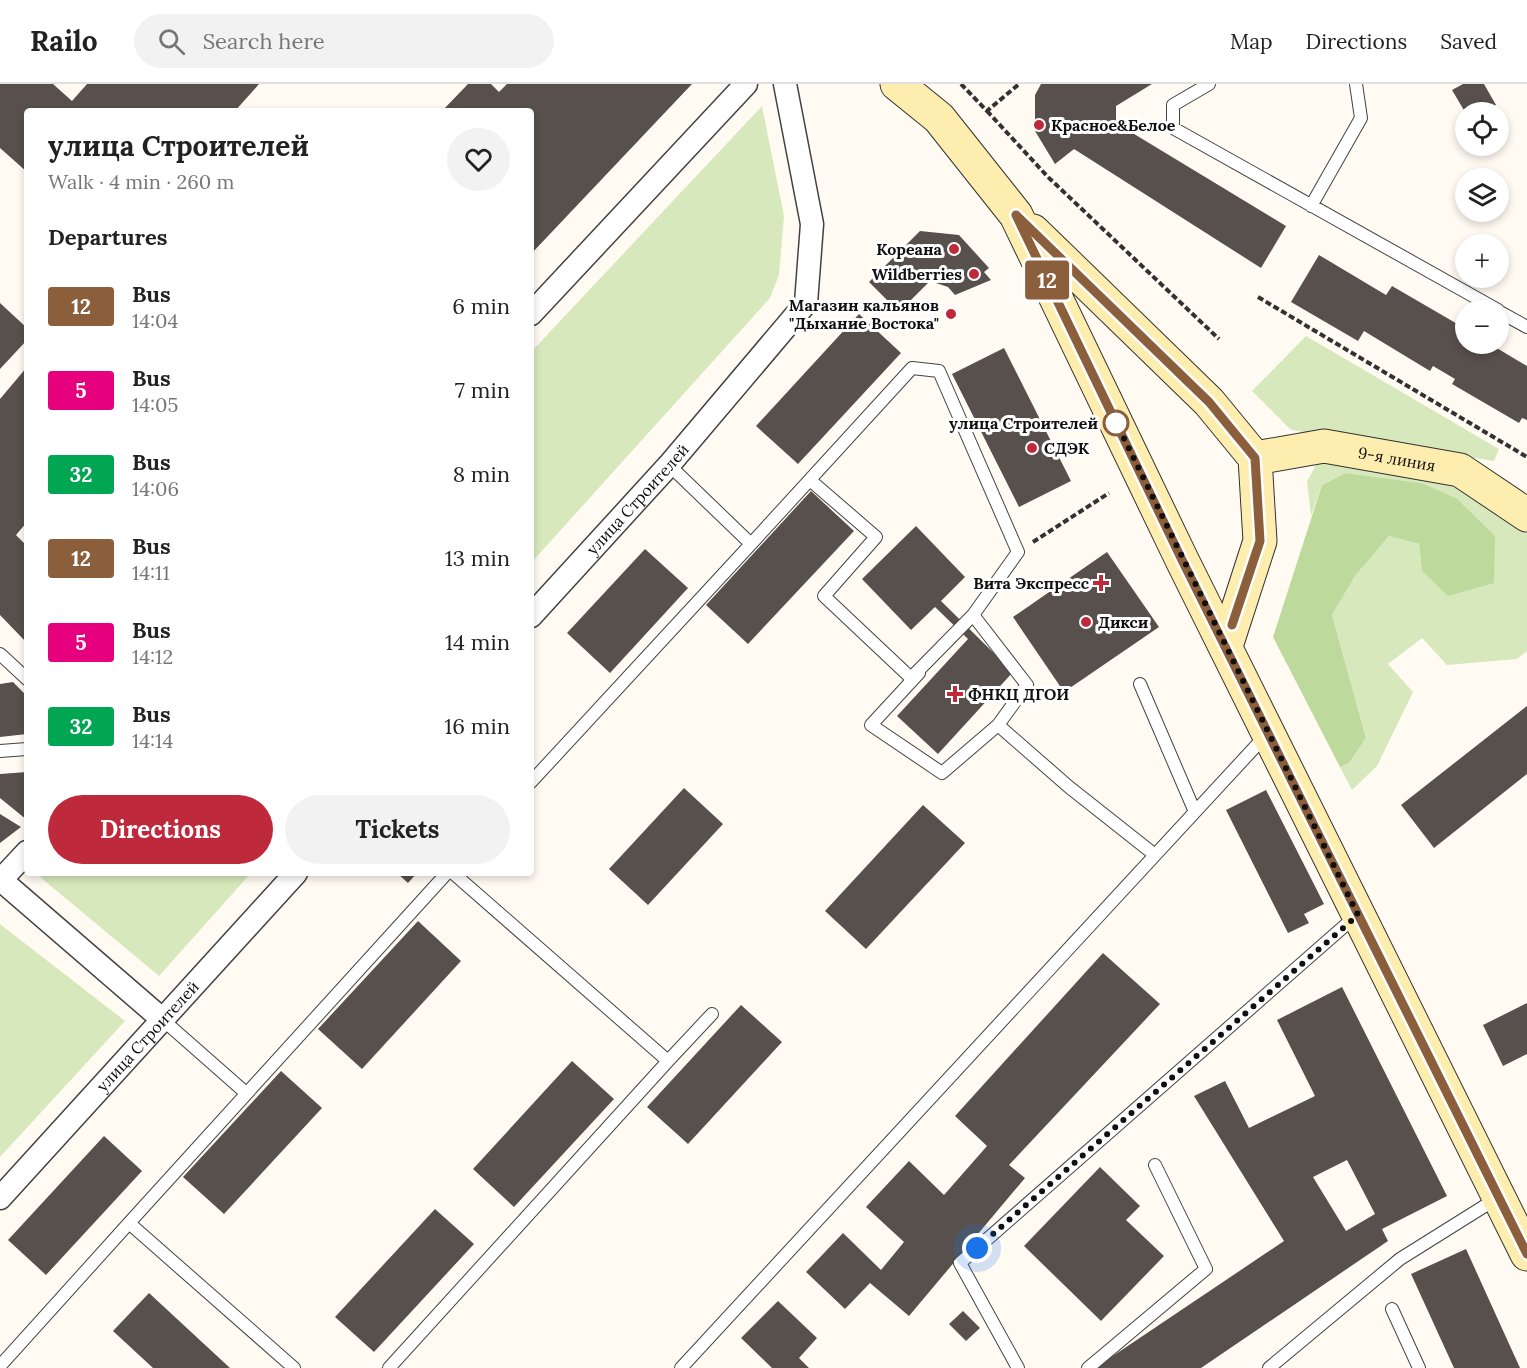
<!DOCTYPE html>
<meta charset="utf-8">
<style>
:root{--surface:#fff;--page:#f2f2f2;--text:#222;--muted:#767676;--line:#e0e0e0;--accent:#be2a3c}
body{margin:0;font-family:Lora,serif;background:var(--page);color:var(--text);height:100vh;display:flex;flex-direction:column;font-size:22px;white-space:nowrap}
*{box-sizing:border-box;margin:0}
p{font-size:20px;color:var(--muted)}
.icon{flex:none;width:33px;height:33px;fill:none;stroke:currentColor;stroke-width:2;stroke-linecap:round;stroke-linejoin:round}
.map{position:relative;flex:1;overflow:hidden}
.sheet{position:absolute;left:24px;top:24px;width:510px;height:768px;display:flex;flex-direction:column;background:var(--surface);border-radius:6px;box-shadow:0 3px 9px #0003}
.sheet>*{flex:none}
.badge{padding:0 12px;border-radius:4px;font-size:21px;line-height:39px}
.tools{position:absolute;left:1455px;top:18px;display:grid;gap:12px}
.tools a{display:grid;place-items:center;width:54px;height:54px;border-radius:50%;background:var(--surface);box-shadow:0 3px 9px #0003;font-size:30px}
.you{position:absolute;width:30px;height:30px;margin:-15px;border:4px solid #fff;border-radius:50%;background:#1a73e8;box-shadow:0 0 0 9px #1a73e833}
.map>.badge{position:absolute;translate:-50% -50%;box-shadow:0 0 0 3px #fff}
h2{padding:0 24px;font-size:22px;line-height:54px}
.round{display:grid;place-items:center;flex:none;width:63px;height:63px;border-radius:32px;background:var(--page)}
.overview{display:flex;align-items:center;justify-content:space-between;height:102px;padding:0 24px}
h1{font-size:28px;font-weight:700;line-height:45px}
.primary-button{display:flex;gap:12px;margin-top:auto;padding:12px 24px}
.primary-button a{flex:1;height:69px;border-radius:36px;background:var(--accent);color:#fff;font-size:24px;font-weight:700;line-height:69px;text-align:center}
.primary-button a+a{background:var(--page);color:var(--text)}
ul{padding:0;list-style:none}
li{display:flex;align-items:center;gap:18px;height:84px;padding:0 24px}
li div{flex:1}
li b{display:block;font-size:22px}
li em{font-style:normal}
li .badge{min-width:66px;font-weight:700;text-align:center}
header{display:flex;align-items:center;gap:36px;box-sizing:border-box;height:84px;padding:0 30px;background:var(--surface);border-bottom:2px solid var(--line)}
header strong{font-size:28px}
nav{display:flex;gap:33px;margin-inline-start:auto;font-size:21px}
.search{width:420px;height:54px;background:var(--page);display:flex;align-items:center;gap:15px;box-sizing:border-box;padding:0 21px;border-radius:33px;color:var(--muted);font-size:22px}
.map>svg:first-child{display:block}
.green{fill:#d7e9bc}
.forest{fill:#bdda9c}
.building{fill:#58504c;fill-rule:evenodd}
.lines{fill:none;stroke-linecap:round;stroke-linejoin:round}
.lane-casing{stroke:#434343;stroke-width:14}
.street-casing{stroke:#434343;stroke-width:25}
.secondary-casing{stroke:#323232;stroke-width:35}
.path{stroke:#323232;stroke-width:4;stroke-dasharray:6 3;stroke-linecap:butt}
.lane{stroke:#fff;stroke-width:12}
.street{stroke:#fff;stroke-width:22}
.secondary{stroke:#fdeeb0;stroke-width:33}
.line-casing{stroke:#fff;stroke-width:14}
.line{stroke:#8b5e3c;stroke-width:9}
.walk{stroke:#101010;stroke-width:6;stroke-dasharray:0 10.8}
.poi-dot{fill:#be2a3c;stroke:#fff;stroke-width:2}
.stop-dot{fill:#fff;stroke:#8b5e3c;stroke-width:3}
.labels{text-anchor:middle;stroke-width:6;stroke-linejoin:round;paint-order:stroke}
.poi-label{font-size:16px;font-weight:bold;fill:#101010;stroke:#fff;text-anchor:start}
.stop-label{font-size:16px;font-weight:bold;fill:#101010;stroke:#fff;text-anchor:end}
.street-label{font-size:16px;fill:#101010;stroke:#fff}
</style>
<header>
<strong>Railo</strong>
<div class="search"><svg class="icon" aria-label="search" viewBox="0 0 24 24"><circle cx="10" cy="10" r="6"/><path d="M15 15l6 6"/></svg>Search here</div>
<nav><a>Map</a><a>Directions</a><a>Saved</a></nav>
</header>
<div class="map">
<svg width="1527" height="1284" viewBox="0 0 1527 1284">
<rect width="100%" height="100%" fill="#fffbf3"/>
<path class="green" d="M762,22L784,132L779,191L770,214L531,479V268Z
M1306,252L1499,365L1494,377L1291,346L1252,307Z
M1337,375L1448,399L1527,450V567L1517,575L1447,581L1422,554L1388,580L1413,608L1377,682L1352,706L1340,683L1349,679L1366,654L1332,531L1355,492L1389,452L1419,460L1422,487L1421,399L1346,389L1322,401L1311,432L1307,397L1316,381Z
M44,789H251L159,892L40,793Z
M0,840L125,937L0,1073Z"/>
<path class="forest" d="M1346,389L1421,399L1456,414L1495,452L1494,499L1448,512L1422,487L1419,460L1389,452L1355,492L1332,531L1366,654L1349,679L1340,683L1273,553L1322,401Z"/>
<path class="building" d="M0,0H53L72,17L87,0H259L235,27H27V88L0,64Z
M468,0H491L499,8L507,0H692L531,170V27H442Z
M1041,0H1152L1116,22V39L1286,142L1261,184L1074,65L1055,80L1035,47V11Z
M1463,0H1484L1496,21L1482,28H1465L1452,6Z
M920,147L959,151L989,184L984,188L991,196L955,211L948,203L930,197L899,228L869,198Z
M1319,171L1386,211L1392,202L1466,245V260H1490L1527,282V336L1522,334L1519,339L1452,300L1455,295L1433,282L1430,287L1364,247L1358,257L1291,218Z
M0,219L27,244V256L0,285Z
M859,230L901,269L798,380L756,342Z
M1004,264L1071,397L1019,423L952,290Z
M27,283V438L16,451L27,462V559L0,531V315Z
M811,407L854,447L748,560L706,521Z
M916,442L965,493L941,517L1013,588L938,670L897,632L968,555L935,523L911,546L862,495Z
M645,465L688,504L610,589L567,549Z
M1107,468L1159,543L1064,608L1013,533Z
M13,598L27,612V650L0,653V600Z
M1527,622V690L1434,764L1401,721Z
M27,688V736L0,714V690Z
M684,704L723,740L648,821L609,785Z
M1266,706L1324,820L1304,830L1309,839L1288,849L1226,726Z
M923,721L965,759L866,865L825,827Z
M0,730L21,743L0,759Z
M397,789H417L408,799Z
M418,837L461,877L362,985L318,945Z
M1103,869L1160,920L1009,1081L1025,1094L909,1232L870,1199L845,1225L806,1188L843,1149L881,1186L904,1158L866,1123L909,1077L944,1111L987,1062L955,1032Z
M1342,903L1447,1112L1382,1145L1388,1157L1201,1284H1095L1284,1157L1194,1012L1225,997L1249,1044L1315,1012L1277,936ZM1347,1076L1375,1130L1346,1147L1313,1093Z
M1527,919V970L1503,982L1483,941Z
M741,921L782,958L688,1060L647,1023Z
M572,977L614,1015L514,1123L473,1085Z
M281,987L322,1024L224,1130L183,1093Z
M104,1052L142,1087L46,1191L8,1156Z
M1100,1083L1140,1122L1126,1136L1164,1172L1101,1237L1024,1162Z
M435,1125L474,1160L374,1268L335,1233Z
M1466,1165L1520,1284H1454L1411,1190Z
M149,1209L230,1284H153L113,1247Z
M778,1217L817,1254L799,1274L809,1284H772L741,1254Z
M963,1227L980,1244L966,1257L949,1240Z"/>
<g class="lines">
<g class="lane-casing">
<path id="lane" d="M1209,0L1173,21V44L1498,226
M1311,122L1361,34L1356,0
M1498,227L1527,243
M669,381L751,460L912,284L939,287L1018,468L973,531L911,594L824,512L876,453L810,396
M969,535L973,531L1027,601L998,641L1069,703L1155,771
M0,570L27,595
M919,589L871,641L942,689L998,641
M1140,600L1195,728
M0,667L27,665
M531,698L751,460
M163,936L246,1009
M668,977L712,930
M1392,1225L1419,1284
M0,1282L129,1139
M294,1284L129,1139L447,789
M389,1284L668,977L453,789
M681,1284L1267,650
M1018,1284L960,1179L1357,831
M1088,1284L1206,1185L1155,1081
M1269,1284L1400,1175L1499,1113"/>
</g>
<g class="street-casing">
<g id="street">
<path d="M531,230L746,0"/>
<path id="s1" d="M531,532L669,381L806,219L812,140L785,0"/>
<path d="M1,796L163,936"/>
<path d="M0,797L27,768"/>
<path id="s2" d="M0,1114L296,789"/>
</g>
</g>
<g class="secondary-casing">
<g id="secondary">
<path d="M897,0L939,34L1016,131L1182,476L1527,1170"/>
<path d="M1033,147L1209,318L1255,374L1260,457L1226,562"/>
<path id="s3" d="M1255,374L1324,362L1460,386L1527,431"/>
</g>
</g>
<path class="path" d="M961,0L987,27L1019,0
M987,27L1048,93L1219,255
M1258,213L1527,373
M1033,458L1109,409"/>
<use href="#lane" class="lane"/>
<use href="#street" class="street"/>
<use href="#secondary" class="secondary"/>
</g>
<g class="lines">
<g class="line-casing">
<path id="line" d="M1232,541L1260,457L1255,374L1209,318L1016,131L1182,476L1527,1170"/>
</g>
<use href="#line" class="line"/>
<path class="walk" d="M977,1164L1358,831L1115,336L1116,339"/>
</g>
<g class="poi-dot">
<circle cx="1039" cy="41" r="6"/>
<circle cx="954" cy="165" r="6"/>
<circle cx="974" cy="190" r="6"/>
<circle cx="951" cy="230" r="6"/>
<circle cx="1032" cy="364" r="6"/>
<path d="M1098 490h6v6h6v6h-6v6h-6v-6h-6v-6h6z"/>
<circle cx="1086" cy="538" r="6"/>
<path d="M952 601h6v6h6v6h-6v6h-6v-6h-6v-6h6z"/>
</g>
<circle class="stop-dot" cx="1116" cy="339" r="12"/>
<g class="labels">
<g class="poi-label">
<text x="1051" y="47">Красное&amp;Белое</text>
<text x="942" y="171" text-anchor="end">Кореана</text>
<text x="962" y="196" text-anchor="end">Wildberries</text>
<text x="939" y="227" text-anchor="end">Магазин кальянов<tspan x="939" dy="18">"Дыхание Востока"</tspan></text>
<text x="1044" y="370">СДЭК</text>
<text x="1089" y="505" text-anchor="end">Вита Экспресс</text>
<text x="1098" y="544">Дикси</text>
<text x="968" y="616">ФНКЦ ДГОИ</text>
</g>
<g class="stop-label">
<text x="1098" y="345">улица Строителей</text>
</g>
<g class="street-label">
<text dy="6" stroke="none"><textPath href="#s3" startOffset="144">9-я линия</textPath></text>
<text dy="6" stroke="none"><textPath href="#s1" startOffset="158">улица Строителей</textPath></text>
<text dy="6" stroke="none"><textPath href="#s2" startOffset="219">улица Строителей</textPath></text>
</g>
</g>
</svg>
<div class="tools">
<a><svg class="icon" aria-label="locate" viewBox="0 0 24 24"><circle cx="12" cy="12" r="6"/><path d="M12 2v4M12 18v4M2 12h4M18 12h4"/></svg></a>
<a><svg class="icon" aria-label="layers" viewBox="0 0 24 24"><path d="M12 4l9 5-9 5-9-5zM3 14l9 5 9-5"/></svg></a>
<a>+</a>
<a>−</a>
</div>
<div class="you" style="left:977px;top:1164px"></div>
<b class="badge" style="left:1047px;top:196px;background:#8b5e3c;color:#fff">12</b>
<section class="sheet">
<div class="overview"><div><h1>улица Строителей</h1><p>Walk · 4 min · 260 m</p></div><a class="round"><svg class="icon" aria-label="heart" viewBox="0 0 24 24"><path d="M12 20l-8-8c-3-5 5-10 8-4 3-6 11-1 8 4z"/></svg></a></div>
<h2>Departures</h2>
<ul>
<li><span class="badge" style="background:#8b5e3c;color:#fff">12</span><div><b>Bus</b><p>14:04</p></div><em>6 min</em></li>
<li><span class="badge" style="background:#e6007e;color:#fff">5</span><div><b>Bus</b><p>14:05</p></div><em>7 min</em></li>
<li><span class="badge" style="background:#00a651;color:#fff">32</span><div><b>Bus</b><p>14:06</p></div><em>8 min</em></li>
<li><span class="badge" style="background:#8b5e3c;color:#fff">12</span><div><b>Bus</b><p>14:11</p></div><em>13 min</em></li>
<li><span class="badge" style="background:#e6007e;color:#fff">5</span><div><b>Bus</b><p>14:12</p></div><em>14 min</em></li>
<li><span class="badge" style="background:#00a651;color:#fff">32</span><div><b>Bus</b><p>14:14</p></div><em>16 min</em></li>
</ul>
<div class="primary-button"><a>Directions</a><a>Tickets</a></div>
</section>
</div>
